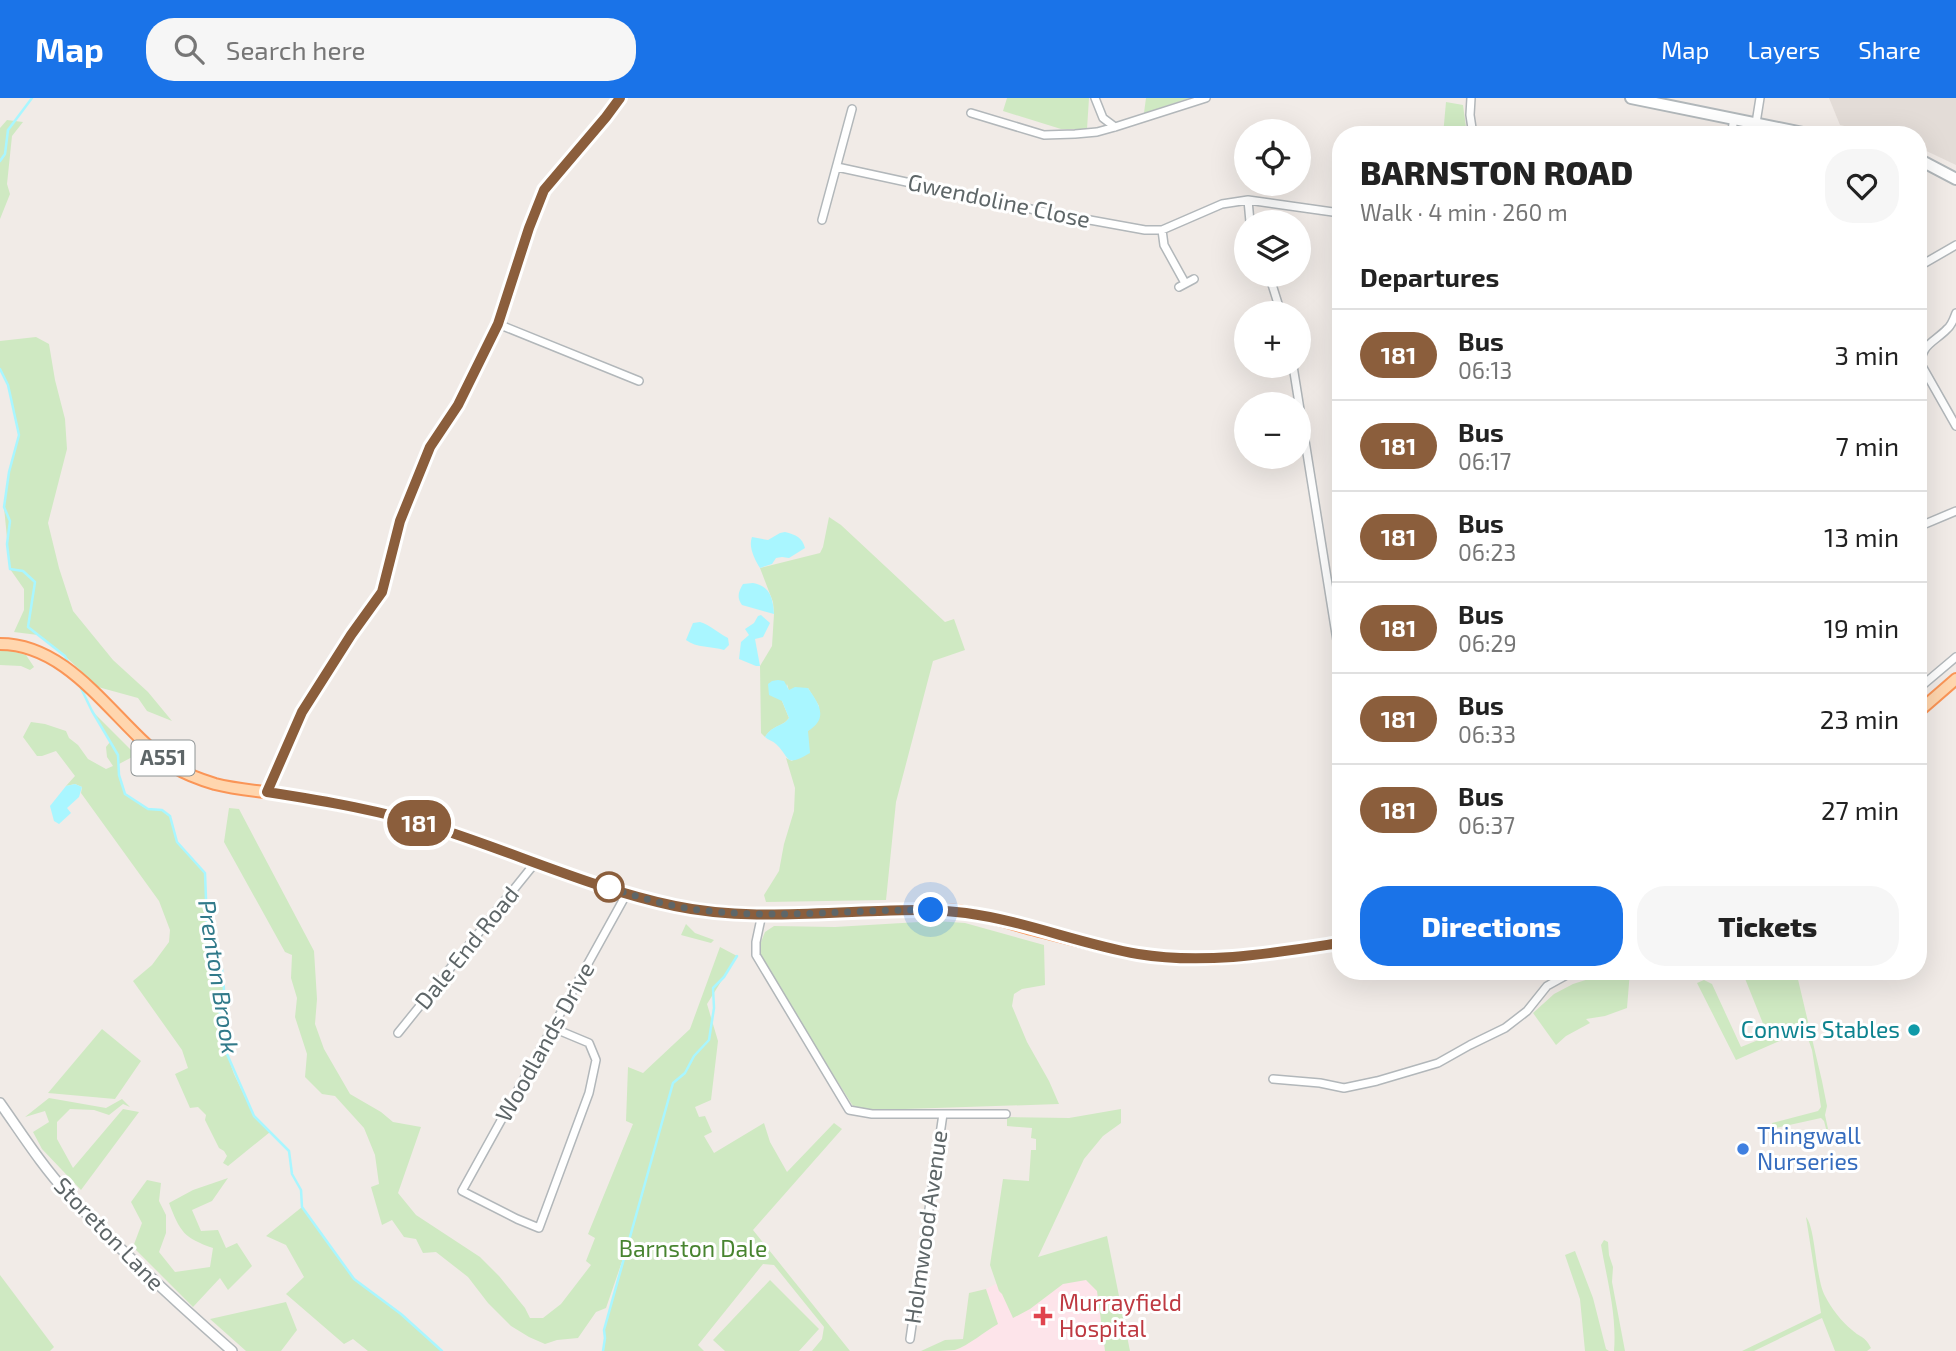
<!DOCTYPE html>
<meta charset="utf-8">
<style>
:root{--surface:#fff;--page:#f6f6f6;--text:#222;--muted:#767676;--line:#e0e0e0;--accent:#1a73e8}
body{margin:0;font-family:"Exo 2",sans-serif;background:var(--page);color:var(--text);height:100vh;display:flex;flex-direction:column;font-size:26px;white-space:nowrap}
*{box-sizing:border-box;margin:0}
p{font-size:23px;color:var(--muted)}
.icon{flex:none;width:38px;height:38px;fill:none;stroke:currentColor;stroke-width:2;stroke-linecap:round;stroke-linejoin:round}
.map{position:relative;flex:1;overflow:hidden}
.details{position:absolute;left:1332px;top:28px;width:595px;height:854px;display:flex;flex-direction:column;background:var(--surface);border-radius:28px;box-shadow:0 7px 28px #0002}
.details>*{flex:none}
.badge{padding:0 14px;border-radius:23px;font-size:24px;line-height:46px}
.fabs{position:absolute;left:1234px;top:21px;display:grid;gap:14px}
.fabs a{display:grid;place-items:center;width:77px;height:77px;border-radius:50%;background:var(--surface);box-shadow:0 7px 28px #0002;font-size:35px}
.you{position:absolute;width:35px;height:35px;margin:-18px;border:5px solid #fff;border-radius:50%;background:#1a73e8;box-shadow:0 0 0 10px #1a73e833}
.map>.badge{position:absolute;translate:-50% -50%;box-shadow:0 0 0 4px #fff}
h2{padding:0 28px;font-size:26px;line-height:63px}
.round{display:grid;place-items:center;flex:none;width:74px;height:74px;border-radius:28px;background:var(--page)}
.head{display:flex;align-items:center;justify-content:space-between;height:119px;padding:0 28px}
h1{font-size:33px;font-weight:800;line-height:52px}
.cta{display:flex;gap:14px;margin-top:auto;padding:14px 28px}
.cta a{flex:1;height:80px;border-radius:28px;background:var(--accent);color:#fff;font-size:28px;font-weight:800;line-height:80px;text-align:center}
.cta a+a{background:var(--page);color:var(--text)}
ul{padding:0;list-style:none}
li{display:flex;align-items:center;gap:21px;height:91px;padding:0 28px;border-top:2px solid var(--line)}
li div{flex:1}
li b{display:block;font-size:26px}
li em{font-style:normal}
li .badge{min-width:77px;font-weight:700;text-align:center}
header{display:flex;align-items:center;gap:42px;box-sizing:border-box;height:98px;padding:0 35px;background:var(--accent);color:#fff}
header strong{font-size:33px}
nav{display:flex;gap:38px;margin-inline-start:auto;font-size:24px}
.search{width:490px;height:63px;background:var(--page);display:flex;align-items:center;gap:18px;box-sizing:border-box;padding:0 24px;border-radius:28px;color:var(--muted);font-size:26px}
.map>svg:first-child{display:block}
.education{fill:#e3dcd7}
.medical{fill:#fde4ea}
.green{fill:#cfe9c2}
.water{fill:#a9f6ff}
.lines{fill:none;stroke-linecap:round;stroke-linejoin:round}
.stream{stroke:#a9f6ff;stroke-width:2.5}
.minor-casing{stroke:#b2b7ba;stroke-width:10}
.tertiary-casing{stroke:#b2b7ba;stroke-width:12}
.secondary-casing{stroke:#b1b7ba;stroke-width:14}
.primary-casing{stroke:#fa9557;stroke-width:14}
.minor{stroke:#fff;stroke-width:7}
.tertiary{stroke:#fff;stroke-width:9}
.secondary{stroke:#fff;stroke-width:10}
.primary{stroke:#ffd6ae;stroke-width:10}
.line-casing{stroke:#fff;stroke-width:16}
.line{stroke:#8b5e3c;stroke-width:10}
.walk{stroke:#5e6668;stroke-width:7;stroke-dasharray:0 12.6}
.stop-dot{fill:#fff;stroke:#8b5e3c;stroke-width:3.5}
.culture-dot{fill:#0f9aa8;stroke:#fff;stroke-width:2.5}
.shop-dot{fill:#3f7fe0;stroke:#fff;stroke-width:2.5}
.health-dot{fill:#e0444e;stroke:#fff;stroke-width:2.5}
.labels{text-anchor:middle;stroke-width:6;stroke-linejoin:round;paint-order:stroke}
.shield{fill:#fff;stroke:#8e9495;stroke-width:2}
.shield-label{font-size:21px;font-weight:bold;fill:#5e6668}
.street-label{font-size:23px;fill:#5e6668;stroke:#fff}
.culture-label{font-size:23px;fill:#0d838f;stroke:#fff;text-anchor:end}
.shop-label{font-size:23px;fill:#366cbe;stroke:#fff;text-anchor:start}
.park-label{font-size:23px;fill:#488430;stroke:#fff}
.health-label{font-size:23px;fill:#be3a42;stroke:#fff;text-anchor:start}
.water-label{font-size:24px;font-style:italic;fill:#317a8a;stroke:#fff}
</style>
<header>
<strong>Map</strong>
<div class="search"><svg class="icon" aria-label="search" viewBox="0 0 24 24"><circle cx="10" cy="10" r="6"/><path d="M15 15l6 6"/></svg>Search here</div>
<nav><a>Map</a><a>Layers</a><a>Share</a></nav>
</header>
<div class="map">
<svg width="1956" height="1253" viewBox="0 0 1956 1253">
<rect width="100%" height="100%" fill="#f1ebe7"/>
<path class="education" d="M1829,0H1956V67L1918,49V37H1883L1840,27Z"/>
<path class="medical" d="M1106,1141L1125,1253H938L963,1241L969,1195L986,1191L1040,1163Z"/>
<path class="green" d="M1007,0H1089L1087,31H1061L1003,13Z
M1146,0H1190L1144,15Z
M1446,4L1463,7L1467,37H1443Z
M7,22L23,24L12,38L7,86L10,96L0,121V30Z
M36,239L49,246L55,282L65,321L67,351L48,425L59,470L73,513L113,562L148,594L172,623L147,613L138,600L98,589L65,558L38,537L14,534L24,512V491L10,471L4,409L9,374L19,337L8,288L0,271V243Z
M829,419L841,427L945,524L954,521L965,552L933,563L896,704L886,802L766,804L764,797L779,773L784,746L794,713L795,690L786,660L792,663L807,644L808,633L819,608L808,590L789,593L787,586L782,603L789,620C783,629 774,626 765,639L761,635L760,568L772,548L774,516L773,504L760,470L820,455L823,449Z
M4,551L26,557L34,569L30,572L21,568L0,567V552Z
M92,613L136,657L119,666V677L125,696L147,711L162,712L170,718L177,744L205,775L207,827L222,871L224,891L219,913L226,927L227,956L234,976L254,1018L270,1034L228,1068L223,1065L227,1058L224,1053L219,1050L205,1022L206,1017L198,1009L190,1010L175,976L188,970L182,952L133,883L152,867L169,844L170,832L159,803L81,695L82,689L75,686L66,688L75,678L56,653L42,658H37L23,639L31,624L45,626L66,633L69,640L78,647L88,661L106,671L113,668L107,659L106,649L110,644Z
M229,710L239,711L314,853L317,901L315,926L324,951L350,996L381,1014L393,1024L421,1029L398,1095L416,1117L480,1159L499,1178L525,1210L530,1220H543L561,1206L591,1167L586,1163L595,1140L588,1136L633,1026L626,1023L628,969L643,975L690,931L720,849L737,858L707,906L718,943L711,1002L695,1009L699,1019L705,1018L712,1034L704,1038L714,1055L764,1025L770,1044L787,1074L834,1025L842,1031L753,1132L850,1253H812L822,1241L824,1229L774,1167L763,1166L698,1247L704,1253H603L605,1240L604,1232L625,1155L606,1210L596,1214L578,1240L557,1242L545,1246L529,1239L511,1228L488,1205L468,1179L436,1154L423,1155L416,1141L404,1139L392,1122L382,1127L371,1089L379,1086L375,1057L364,1030L335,998L322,996L305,979L307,956L295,919L297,900L291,880L292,857L285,854L224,744Z
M936,823L965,825L1044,847L1045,887L1022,891L1014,896L1012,908L1027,944L1049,983L1059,1006L905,1011H862L853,1008L759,860L761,844L765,834L774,828L835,829Z
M686,826L695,835L714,842L711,845L681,837Z
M1614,873H1630L1627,910L1605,918L1586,921L1590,925L1566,938L1556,947L1533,915L1554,896L1573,886Z
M1742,873H1796L1822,983L1827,1008L1825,1017L1830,1040L1832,1041L1841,1039L1844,1043L1830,1046L1824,1023L1821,1020L1776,1030L1773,1029L1772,1025L1818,1013L1821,1009L1812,952L1806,935L1784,941L1736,962L1697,885L1704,882L1712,886L1741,949L1768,938Z
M102,931L141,963L115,1001L48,995Z
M49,1000L106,1010L122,1001L130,1009L123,1006L109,1017L94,1012L70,1011L57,1024V1041L73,1070L123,1011L139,1014L81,1092L42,1051L33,1034L49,1024L45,1013L25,1019Z
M1121,1011V1025L1103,1038L1084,1061L1038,1159L1107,1138L1130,1253H1105L1097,1193L1086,1182L1063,1186L1030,1211L1013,1220L1002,1196L999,1193L990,1167L1003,1081L1029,1083L1031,1052H1036V1041L1031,1040L1032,1030L1007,1028V1019L1069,1020Z
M228,1080L212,1103L192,1112L201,1133L218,1132L226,1150L237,1145L252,1168L228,1192L220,1180L193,1209L133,1149L142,1125L131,1104L147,1082L161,1085L159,1103L166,1117V1135L159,1154L175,1174L210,1169L213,1150C184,1140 180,1134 169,1105L193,1092Z
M302,1109L354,1181L401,1216L442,1253H368L353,1241L344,1246L286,1196L304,1179L286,1147L266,1138Z
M1806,1119C1816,1131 1815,1179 1825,1198C1831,1210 1842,1224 1852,1232C1862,1241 1864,1237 1871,1250L1867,1253H1835L1822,1220L1754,1253H1742L1821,1215Z
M1604,1142L1608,1144L1609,1157L1613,1169L1612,1184L1625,1253H1614C1617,1217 1607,1182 1601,1147Z
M1575,1153L1593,1200L1606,1251L1609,1253H1585L1580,1201L1565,1157Z
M0,1177L54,1249L50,1253H0Z
M770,1182L819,1231L799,1253H725L713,1242Z
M986,1191L998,1226C985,1233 968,1248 955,1252C945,1253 932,1253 921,1253L945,1242L963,1241L969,1195Z
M286,1204L297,1232L281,1253H246L210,1221Z"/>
<path class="water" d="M785,434C796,437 802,439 805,450L789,460L782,459L776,460L772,466L760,470C755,462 748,449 752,439L768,442L780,435Z
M753,485C770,488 773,500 774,516L742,507C736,499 739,493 743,486Z
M761,517L770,525L763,539L755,541L760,568H756L739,561L741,544L749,537L745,531L754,525L758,518Z
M700,524C710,527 718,535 728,540L729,547L724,552C712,548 696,550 686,542L693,525Z
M778,582L784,583L789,592L795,589L808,590C819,606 829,620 808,633L810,655C784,670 791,660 776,646C773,643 768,642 765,639C773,626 783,629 789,620L782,603L769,597L768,586L772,583Z
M75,686L82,689L79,699L67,710L71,715L59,726L54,723L50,708L66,688Z"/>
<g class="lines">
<path class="stream" d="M0,63L5,56L8,32L32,0
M0,271L8,287L19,337L9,374L4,409L10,423L7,446L10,471L23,473L35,484L28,529L65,558L70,568
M79,586L92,613L118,657L119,677L125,696L148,711L162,712L170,718L177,744L205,775L207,827L222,871L224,891L219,913L226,927L227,956L254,1018L289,1053L292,1076L301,1092L302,1109L354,1181L401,1216L442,1253
M603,1253L605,1240L604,1232L673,985L685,975L694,958L709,942L714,910L713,890L724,879L737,858"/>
<g class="minor-casing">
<path id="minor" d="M1095,0L1103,20L1115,29
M1471,0L1470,17L1473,37
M971,15L1044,37L1075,36L1097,34L1115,29L1206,0
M1756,25L1760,0
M1731,37L1734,21
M837,69L1040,113L1145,132H1162L1222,106L1248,102L1340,115
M1248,102L1250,124
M822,122L852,11
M1162,132L1164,147L1185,185
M1918,169L1956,147
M1269,177L1281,215
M1179,189L1194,181
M1956,215C1954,220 1952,227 1947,231C1936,243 1918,248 1922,268L1956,328
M498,226L639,283
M1293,268L1340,561
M1918,429L1956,413
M1918,591L1956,559
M267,694L302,614L351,537L382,493L400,423L430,349L458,307L498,226L529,129L544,92L606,19L620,0
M762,816L756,844V857L849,1012L872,1016H1006
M553,930L589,945L596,962L589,995L539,1130L517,1121L462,1093L627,795
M398,935L535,765
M1273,981L1320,985L1344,990L1377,983L1438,965L1470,947L1505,930L1527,913L1547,888L1574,873
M910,1241L943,1016"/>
</g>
<g class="tertiary-casing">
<path id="tertiary" d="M0,1005C22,1036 42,1068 68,1096C119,1152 175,1203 232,1253"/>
</g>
<g class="secondary-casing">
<path id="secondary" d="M1631,0L1813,37
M1918,61L1956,81"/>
</g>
<g class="primary-casing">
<path id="primary" d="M0,546C75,546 118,633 176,670C187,677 202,682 215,686C238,692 262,693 285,697C336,705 388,715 437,730C525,757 617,803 708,813C762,819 817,815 871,813C900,812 928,810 956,813C983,816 1007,824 1032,831C1067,840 1101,849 1136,856C1203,868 1274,855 1340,845
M1918,614L1956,581"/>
</g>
<use href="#minor" class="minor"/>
<use href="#tertiary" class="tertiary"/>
<use href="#secondary" class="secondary"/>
<use href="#primary" class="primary"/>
</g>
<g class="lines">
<g class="line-casing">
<path id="line" d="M620,0L606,19L544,92L529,130L498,226L458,307L430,349L400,423L382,494L351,537L302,614L267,694C325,703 384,713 440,731C518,756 594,791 675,808C741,822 811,815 878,813C908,812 937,811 966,815C1025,823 1080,846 1138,856C1205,867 1274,855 1340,845"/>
</g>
<use href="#line" class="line"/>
<path class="walk" d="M609,789L604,788C638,799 673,810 709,813C783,821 857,811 931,812"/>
</g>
<circle class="stop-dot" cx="609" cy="789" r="14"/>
<circle class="culture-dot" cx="1914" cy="932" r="7"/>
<circle class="shop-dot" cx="1743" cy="1051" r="7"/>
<path class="health-dot" d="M1039.5 1207.5h7v7h7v7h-7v7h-7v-7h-7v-7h7z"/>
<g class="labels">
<rect class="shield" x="131.5" y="642.5" width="63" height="35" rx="5"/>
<g class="shield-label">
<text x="163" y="667">A551</text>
</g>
<g class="street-label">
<text transform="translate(999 103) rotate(12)" y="8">Gwendoline Close</text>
<text transform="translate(467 850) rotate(-51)" y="8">Dale End Road</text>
<text transform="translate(545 944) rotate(-61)" y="8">Woodlands Drive</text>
<text transform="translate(926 1129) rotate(-82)" y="8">Holmwood Avenue</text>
<text transform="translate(109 1136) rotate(46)" y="8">Storeton Lane</text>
</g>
<g class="culture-label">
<text x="1900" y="940">Conwis Stables</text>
</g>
<g class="shop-label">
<text x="1757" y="1046">Thingwall<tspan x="1757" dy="26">Nurseries</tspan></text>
</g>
<g class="park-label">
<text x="693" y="1159">Barnston Dale</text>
</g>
<g class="health-label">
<text x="1059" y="1213">Murrayfield<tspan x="1059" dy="26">Hospital</tspan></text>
</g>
<g class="water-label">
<text transform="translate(218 879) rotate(81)" y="8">Prenton Brook</text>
</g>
</g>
</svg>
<div class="fabs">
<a><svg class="icon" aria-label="locate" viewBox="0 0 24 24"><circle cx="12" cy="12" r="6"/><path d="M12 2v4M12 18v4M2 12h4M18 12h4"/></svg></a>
<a><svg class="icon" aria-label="layers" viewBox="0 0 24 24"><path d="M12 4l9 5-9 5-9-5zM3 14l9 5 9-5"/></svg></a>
<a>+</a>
<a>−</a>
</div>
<div class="you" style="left:931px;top:812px"></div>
<b class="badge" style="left:419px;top:725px;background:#8b5e3c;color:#fff">181</b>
<section class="details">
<div class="head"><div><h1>BARNSTON ROAD</h1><p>Walk · 4 min · 260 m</p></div><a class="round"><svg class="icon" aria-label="heart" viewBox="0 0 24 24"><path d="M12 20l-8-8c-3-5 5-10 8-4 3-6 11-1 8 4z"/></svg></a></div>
<h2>Departures</h2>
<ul>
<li><span class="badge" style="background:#8b5e3c;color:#fff">181</span><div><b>Bus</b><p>06:13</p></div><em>3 min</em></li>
<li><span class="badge" style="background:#8b5e3c;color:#fff">181</span><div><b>Bus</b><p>06:17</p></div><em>7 min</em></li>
<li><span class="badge" style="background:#8b5e3c;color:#fff">181</span><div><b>Bus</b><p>06:23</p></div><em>13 min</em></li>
<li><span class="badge" style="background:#8b5e3c;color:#fff">181</span><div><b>Bus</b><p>06:29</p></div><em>19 min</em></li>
<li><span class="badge" style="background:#8b5e3c;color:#fff">181</span><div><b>Bus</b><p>06:33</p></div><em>23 min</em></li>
<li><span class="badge" style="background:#8b5e3c;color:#fff">181</span><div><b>Bus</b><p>06:37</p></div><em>27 min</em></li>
</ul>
<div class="cta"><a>Directions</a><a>Tickets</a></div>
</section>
</div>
